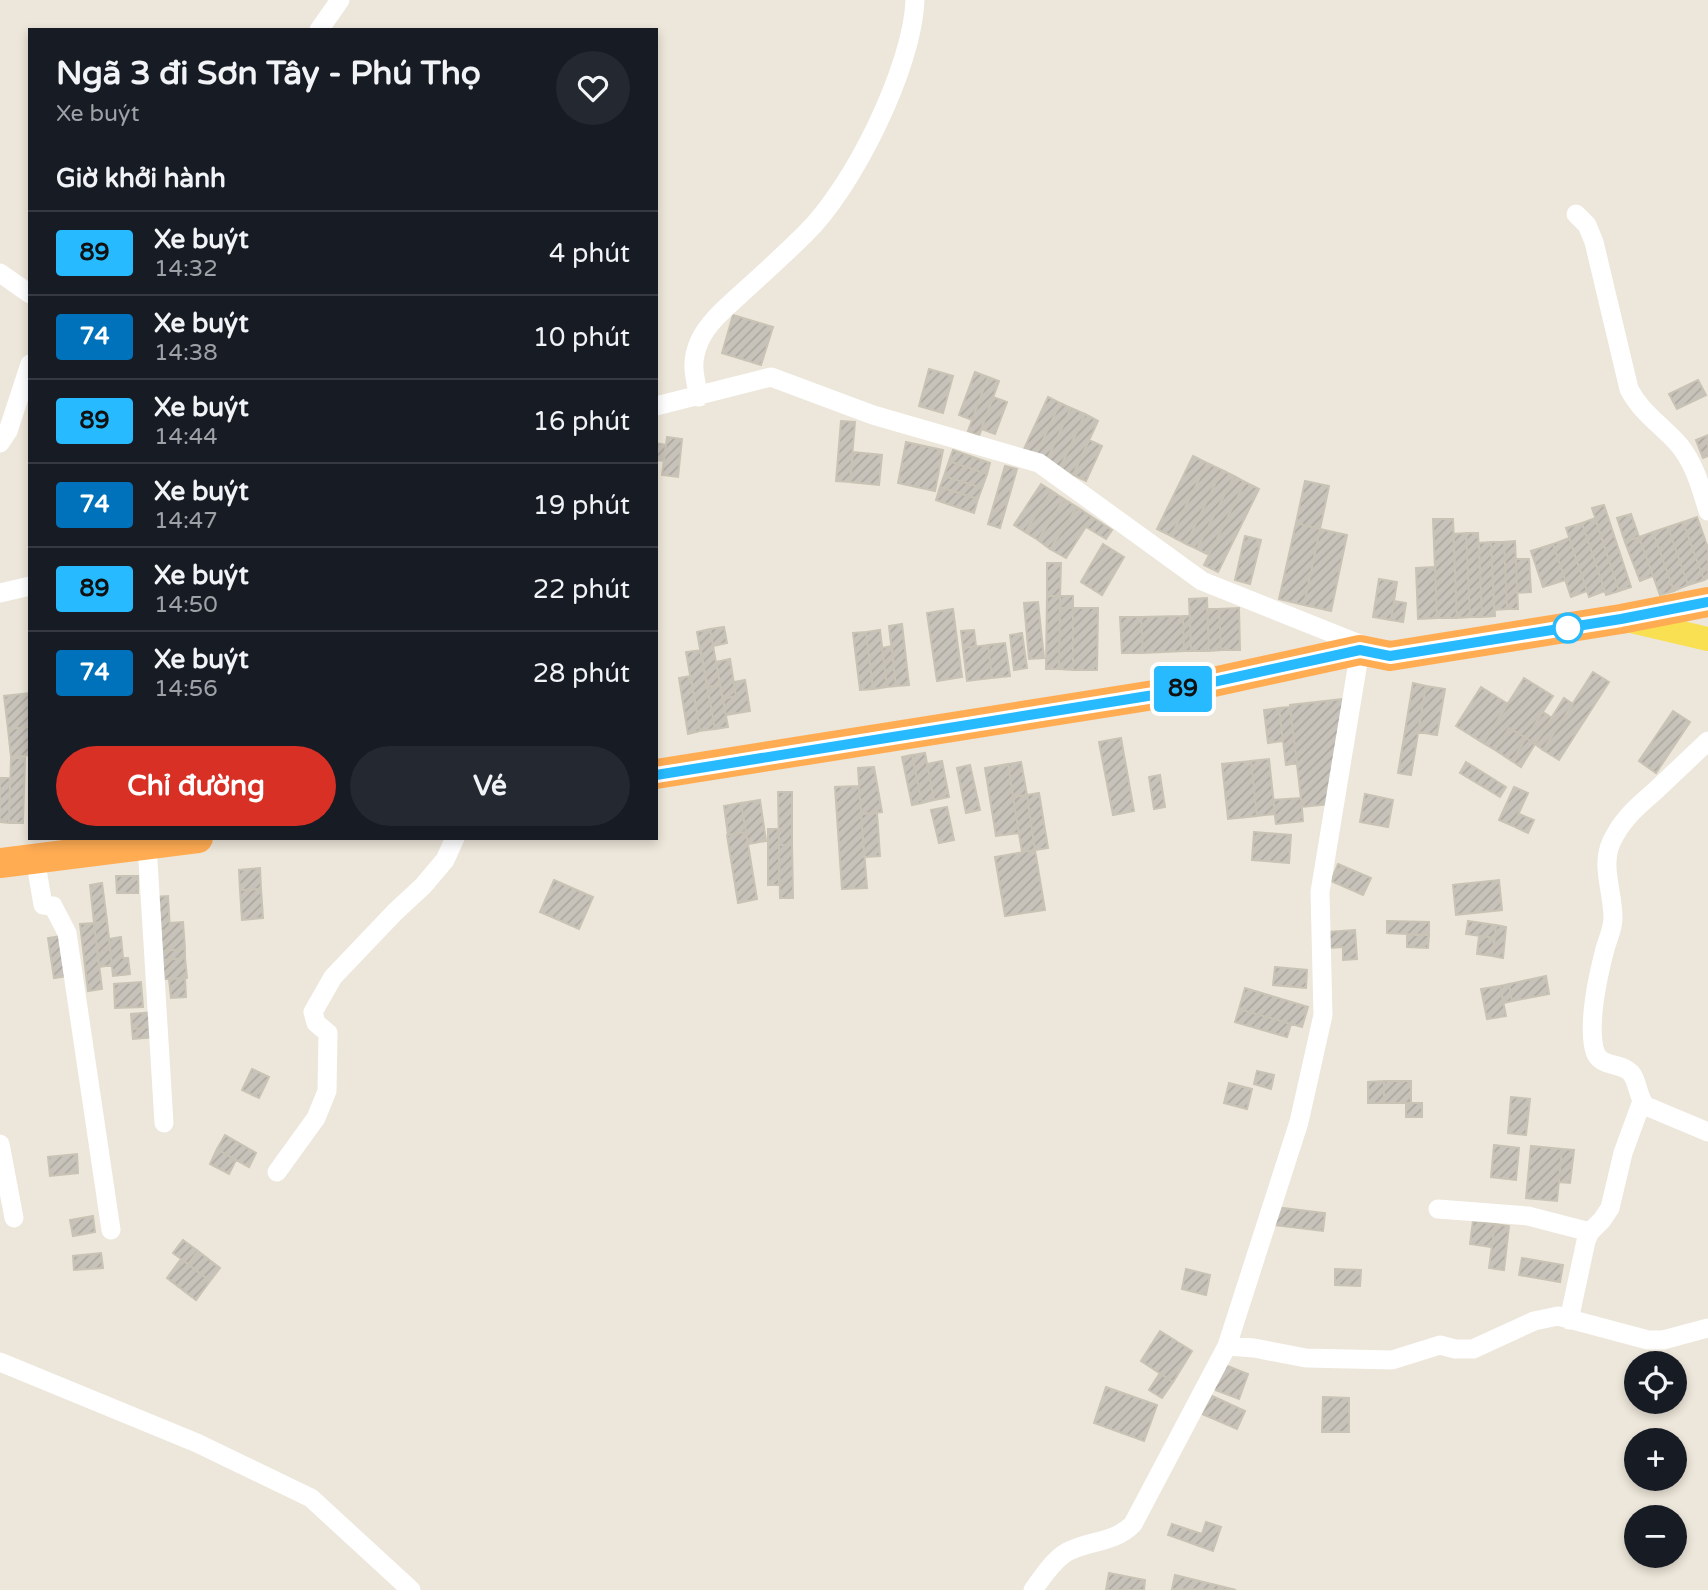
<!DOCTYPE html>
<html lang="vi">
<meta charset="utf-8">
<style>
:root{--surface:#171b24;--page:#242831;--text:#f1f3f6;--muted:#9ea1a6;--line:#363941;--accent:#d93025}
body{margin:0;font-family:"Varela Round",sans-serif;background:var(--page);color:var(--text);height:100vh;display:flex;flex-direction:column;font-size:26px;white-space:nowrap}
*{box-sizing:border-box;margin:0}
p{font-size:23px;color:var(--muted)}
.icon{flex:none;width:38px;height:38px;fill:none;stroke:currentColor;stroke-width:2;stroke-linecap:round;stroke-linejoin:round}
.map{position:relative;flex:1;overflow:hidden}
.sheet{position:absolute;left:28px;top:28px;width:630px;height:812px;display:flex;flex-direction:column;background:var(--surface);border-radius:0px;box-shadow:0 4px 10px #0003}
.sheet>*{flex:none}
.badge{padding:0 14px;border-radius:5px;font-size:24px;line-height:46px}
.buttons{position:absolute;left:1624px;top:1351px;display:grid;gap:14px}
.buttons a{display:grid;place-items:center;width:63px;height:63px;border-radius:50%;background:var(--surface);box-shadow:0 4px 10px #0003;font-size:35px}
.map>.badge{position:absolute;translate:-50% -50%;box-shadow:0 0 0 4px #fff}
h2{padding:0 28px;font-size:26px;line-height:63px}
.round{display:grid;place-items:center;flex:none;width:74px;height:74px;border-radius:37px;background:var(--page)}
.head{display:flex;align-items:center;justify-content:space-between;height:119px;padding:0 28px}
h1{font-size:33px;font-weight:700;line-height:52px}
.action{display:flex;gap:14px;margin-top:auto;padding:14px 28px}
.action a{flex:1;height:80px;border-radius:42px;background:var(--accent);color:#fff;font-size:28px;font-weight:700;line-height:80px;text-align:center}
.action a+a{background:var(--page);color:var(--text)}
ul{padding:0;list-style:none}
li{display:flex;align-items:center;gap:21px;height:84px;padding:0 28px;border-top:2px solid var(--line)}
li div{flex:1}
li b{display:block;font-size:26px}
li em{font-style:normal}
li .badge{min-width:77px;font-weight:700;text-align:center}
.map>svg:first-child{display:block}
.building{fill:url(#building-hatch);stroke:#c8c3b4;stroke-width:2}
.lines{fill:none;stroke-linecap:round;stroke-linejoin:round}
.minor{stroke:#fff;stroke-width:19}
.major{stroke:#f9e053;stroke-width:24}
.highway{stroke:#ffac53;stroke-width:30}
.line-casing{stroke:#fff;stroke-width:16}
.line{stroke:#27baff;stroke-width:10}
.stop-dot{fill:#fff;stroke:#27baff;stroke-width:3.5}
</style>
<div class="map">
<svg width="1708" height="1590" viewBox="0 0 1708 1590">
<defs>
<pattern id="building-hatch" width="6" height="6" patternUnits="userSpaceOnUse" patternTransform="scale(1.75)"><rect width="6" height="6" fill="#c8c3ba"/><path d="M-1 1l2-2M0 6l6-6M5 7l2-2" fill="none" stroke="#aca8a0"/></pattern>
</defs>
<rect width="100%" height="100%" fill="#ede6da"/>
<path class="building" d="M733,315L773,327L761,365L722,353Z
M929,369L953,376L943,413L919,406Z
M975,372L988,377L972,420L959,415Z
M988,377L999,381L979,436L968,431Z
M1698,380L1706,395L1677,409L1669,394Z
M993,397L1007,402L995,434L981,429Z
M1048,397L1060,403L1035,457L1023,451Z
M1060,403L1071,408L1046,462L1035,457Z
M1071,408L1085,414L1060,468L1046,462Z
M1085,414L1098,421L1073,475L1060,468Z
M841,421L855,422L850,482L836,481Z
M1708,435V456L1703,458L1696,440Z
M667,437L682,439L678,477L662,475Z
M1089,440L1102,446L1086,481L1073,475Z
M906,442L943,450L935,491L898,483Z
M656,443L666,445L664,461L656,460Z
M953,450L990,463L987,474L949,461Z
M853,452L882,455L879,485L850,482Z
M1193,456L1207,463L1171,536L1157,529Z
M949,461L987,474L982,488L944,476Z
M1207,463L1222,470L1186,544L1171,536Z
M1005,466L1017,469L1000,528L988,524Z
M1222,470L1234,476L1197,549L1186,544Z
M944,476L982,488L978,499L940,487Z
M1234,476L1245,482L1209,555L1197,549Z
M1305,481L1329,486L1320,529L1296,523Z
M1245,482L1259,489L1218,572L1204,565Z
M1041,484L1052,491L1025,532L1014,525Z
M940,487L978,499L974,513L936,500Z
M1052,491L1064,499L1038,540L1025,532Z
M1064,499L1077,507L1050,549L1038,540Z
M1604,505L1631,587L1619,591L1592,508Z
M1077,507L1092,517L1066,558L1050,549Z
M1631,514L1639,537L1625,542L1617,518Z
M1092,517L1112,530L1106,539L1086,527Z
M1697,517L1708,548V578L1704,580L1683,522Z
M1595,518L1619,591L1606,595L1582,523Z
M1433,519H1453L1457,618H1437Z
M1683,522L1704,580L1688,585L1668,527Z
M1296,523L1320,529L1304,605L1279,599Z
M1582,523L1605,591L1589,597L1566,528Z
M1668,527L1688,585L1674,591L1653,532Z
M1320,529L1347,535L1331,611L1304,605Z
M1653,532L1674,591L1660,595L1639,537Z
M1466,533L1470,617L1457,618L1453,534Z
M1466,533H1478L1482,617H1470Z
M1245,536L1261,540L1250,584L1235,580Z
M1639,537L1653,576L1640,581L1625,542Z
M1569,538L1587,591L1571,597L1553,544Z
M1515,541L1518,609H1507L1504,542Z
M1491,542L1495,616L1482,617L1479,543Z
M1491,542H1504L1507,609L1494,610Z
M1103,544L1124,557L1102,595L1081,582Z
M1553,544L1565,580L1543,587L1531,551Z
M1516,559H1529L1531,592L1517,593Z
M1047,563H1061L1060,596H1047Z
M1435,567L1437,618L1418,619L1416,568Z
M1379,579L1397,582L1391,620L1373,617Z
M1047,596H1060L1059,669H1046Z
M1060,596H1073V608H1060Z
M1207,598L1209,651H1191L1189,599Z
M1394,601L1406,603L1403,622L1391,620Z
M1038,602L1044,658L1029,659L1024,603Z
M1060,608H1073V670L1059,669Z
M1073,608H1098L1097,670H1073Z
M1239,608L1240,650H1221L1219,609Z
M953,609L962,677L937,681L927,613Z
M1207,609H1219L1221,650L1209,651Z
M1190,615L1191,651H1184L1183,616Z
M1183,616L1184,651L1143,653L1141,617Z
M1120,617H1141L1143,653H1122Z
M902,624L909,685L896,686L889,626Z
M724,627L727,643L713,646L710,629Z
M710,629L720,685L707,687L697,632Z
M880,630L887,687L873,689L866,632Z
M974,630L976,646L963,648L961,631Z
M866,632L873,689L860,690L853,633Z
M1022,633L1027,668L1014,670L1010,635Z
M1005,643L1010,676L992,678L988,645Z
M988,645L992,678L967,681L963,648Z
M892,646L896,686L887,687L882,648Z
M701,650L715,729L700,731L686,652Z
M730,659L736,696L723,699L716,662Z
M1593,672L1609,682L1559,760L1543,750Z
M691,676L700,731L688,734L679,678Z
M1524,678L1553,696L1526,738L1509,728L1495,750L1483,743Z
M745,680L750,711L726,715L723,699L736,696L734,682Z
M1413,683L1426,686L1411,775L1398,773Z
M720,685L728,727L715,729L707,687Z
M1426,686L1445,689L1437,735L1418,732Z
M1481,687L1508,704L1483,743L1456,726Z
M30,693V727L8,729L4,696Z
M1564,698L1573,704L1543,750L1535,744Z
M1344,699L1330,804L1302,807L1290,705Z
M1290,707L1297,763L1286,765L1279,708Z
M1279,708L1283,741L1268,743L1264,710Z
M1673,711L1690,722L1656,773L1639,761Z
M1543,712L1552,718L1535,744L1526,738Z
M30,727V755L11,757L8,729Z
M1509,728L1526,738L1512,761L1495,750Z
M1121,738L1134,811L1113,815L1099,742Z
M1526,738L1535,744L1521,767L1512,761Z
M925,753L934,800L922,803L912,755Z
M912,755L922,803L912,805L902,757Z
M11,758H25L23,823H9Z
M1269,759L1275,814L1257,816L1251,761Z
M942,761L949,797L934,800L927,764Z
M1251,761L1257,816L1228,819L1222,764Z
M1021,762L1027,795L1013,797L1008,764Z
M1466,762L1506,787L1500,797L1460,773Z
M1008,764L1019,833L996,836L985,768Z
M970,765L980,810L966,813L957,768Z
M874,767L882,812L861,814L858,768Z
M1160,775L1165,807L1154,809L1149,777Z
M0,778H10L9,823L0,822Z
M859,786L867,888L842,889L835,787Z
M1514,787L1528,793L1513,826L1499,820Z
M778,792H792V845H779Z
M1039,793L1048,848L1035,850L1027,795Z
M1365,794L1393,800L1388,827L1360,822Z
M1027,795L1035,850L1022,852L1013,797Z
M1301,798L1303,821L1276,824L1273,800Z
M760,800L766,841L748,844L741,803Z
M741,803L746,832L728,835L724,806Z
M947,807L954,840L939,843L931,810Z
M877,813L880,856L864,857L861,814Z
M1519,814L1534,820L1528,833L1513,826Z
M768,829H779V885H768Z
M746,832L757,899L738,903L727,835Z
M1254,832L1291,835L1289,863L1252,860Z
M779,845H792L793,898H780Z
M1035,850L1045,910L1005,916L995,857Z
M1338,864L1371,878L1363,895L1331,881Z
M260,868L261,889L240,890L239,870Z
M116,876H138V893H117Z
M554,880L593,897L579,929L540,912Z
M1499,880L1502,910L1456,915L1453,885Z
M102,883L107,921L94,923L90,885Z
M261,889L263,918L242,920L240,890Z
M168,896L170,930L156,932L153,897Z
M107,921L112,965L99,967L94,923Z
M1387,921L1429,922V935L1387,933Z
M1468,921L1496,925L1495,938L1466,934Z
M183,922L185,949L162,951L160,931L170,930V923Z
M94,923L102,989L88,991L80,924Z
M1496,925L1506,927L1503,958L1492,956Z
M1355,930L1357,959L1343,960V947L1329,948L1328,932Z
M1407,934L1429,935L1428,948L1407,947Z
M62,936L68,976L54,978L48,938Z
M1479,936L1495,938L1492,956L1477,954Z
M121,937L123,958H128L130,974L113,976L109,939Z
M185,949V958L162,960V951Z
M185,958L187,978L164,979L162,960Z
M1275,967L1307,970L1306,988L1273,985Z
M1546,976L1549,994L1512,1001L1509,984Z
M185,978L186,997L171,998L169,979Z
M141,982L143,1007L115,1008L114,984Z
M1509,984L1512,1001L1504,1003L1500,986Z
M1500,986L1506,1016L1487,1019L1481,989Z
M1245,988L1308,1007L1302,1027L1239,1009Z
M1239,1009L1291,1024L1287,1037L1235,1022Z
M154,1012L155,1027L132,1029L131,1014Z
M155,1027L156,1037L133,1039L132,1029Z
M252,1069L269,1077L259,1098L242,1090Z
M1257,1071L1274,1075L1271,1089L1254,1084Z
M1384,1081H1411V1103H1384Z
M1384,1081V1103H1368V1082Z
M1229,1083L1252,1089L1247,1109L1224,1103Z
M1511,1097L1530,1099L1526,1135L1508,1133Z
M1406,1103H1422V1117H1406Z
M225,1135L256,1153L249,1167L217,1149Z
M1494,1145L1519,1148L1516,1180L1491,1177Z
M1531,1146L1562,1149L1557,1201L1526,1198Z
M217,1149L236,1160L229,1174L210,1164Z
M1562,1149L1574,1150L1570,1183L1559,1182Z
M77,1154L78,1173L50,1176L48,1157Z
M1275,1207L1325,1213L1323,1231L1273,1225Z
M93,1216L95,1232L73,1236L70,1220Z
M1473,1221L1495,1224L1492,1247L1470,1244Z
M1495,1224L1509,1226L1504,1270L1489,1268Z
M183,1240L198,1251L188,1264L173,1253Z
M198,1251L220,1268L210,1281L188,1264Z
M101,1253L103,1268L74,1270L73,1256Z
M1522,1258L1563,1265L1560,1282L1519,1275Z
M181,1259L210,1281L196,1300L167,1278Z
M1186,1269L1210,1275L1206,1295L1182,1289Z
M1335,1269L1361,1270L1360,1286L1335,1285Z
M1160,1331L1192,1351L1173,1382L1141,1361Z
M1220,1363L1248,1374L1239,1399L1210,1388Z
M1160,1373L1173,1382L1162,1398L1149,1390Z
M1106,1387L1157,1405L1144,1441L1094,1423Z
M1210,1395L1245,1411L1237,1429L1202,1414Z
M1323,1397L1349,1398V1432H1322Z
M1206,1522L1221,1527L1213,1551L1168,1535L1172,1524L1202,1534Z
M1109,1573L1145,1580L1144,1590H1106Z
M1175,1575L1236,1590L1172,1589Z"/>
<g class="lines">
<path class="minor" d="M319,30L340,0
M1576,214L1587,225L1594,242L1629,389C1641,413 1663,426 1680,446C1695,465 1701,488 1708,511
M0,273L30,294
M699,397C694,374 690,362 700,340C709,321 728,306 743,292C764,273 785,254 805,234C853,188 913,66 915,0
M656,406L771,377L873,415L1039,463L1202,581L1367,647
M0,443L8,431L30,364
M0,593L30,586
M1708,741C1690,758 1672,775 1654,792C1639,805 1625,817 1615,835C1598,862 1613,889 1613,918C1613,929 1608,938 1605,949C1598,976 1588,1020 1594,1048C1598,1069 1620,1061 1631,1073C1639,1083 1637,1097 1646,1106L1708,1132
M147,845L164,1123
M35,858L43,905L53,906L67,933L111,1230
M0,1144L14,1218
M277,1172L316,1118L327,1091L328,1033L316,1023L313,1012L333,977L395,912L423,886L445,860L455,838
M1438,1209L1528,1216L1590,1232
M1569,1320L1586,1241L1590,1232L1602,1220L1610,1208L1623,1153L1642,1101
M1227,1346L1254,1348L1306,1358L1392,1360L1440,1345L1455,1349H1473L1534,1321L1558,1316L1648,1340H1663L1708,1328
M0,1362L197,1443L311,1498L411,1590
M1033,1590C1042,1578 1053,1560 1067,1552C1089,1540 1115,1543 1133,1524L1227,1346L1299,1122L1323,1015L1320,892L1360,650"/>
<path class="major" d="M1627,620L1708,639"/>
<path class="highway" d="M656,774L1154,695L1360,650L1390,656L1621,619L1708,602
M0,863L198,838"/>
</g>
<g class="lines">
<g class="line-casing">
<path id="line" d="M656,775L1154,695L1360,650L1390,656L1621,619L1708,602"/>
</g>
<use href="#line" class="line"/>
</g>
<circle class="stop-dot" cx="1568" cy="628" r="14"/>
</svg>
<div class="buttons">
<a><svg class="icon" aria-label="locate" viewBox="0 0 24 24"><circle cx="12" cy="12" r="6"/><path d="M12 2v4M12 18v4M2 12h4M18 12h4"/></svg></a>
<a>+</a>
<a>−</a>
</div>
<b class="badge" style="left:1183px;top:689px;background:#27baff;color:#111">89</b>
<section class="sheet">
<div class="head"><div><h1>Ngã 3 đi Sơn Tây - Phú Thọ</h1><p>Xe buýt</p></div><a class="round"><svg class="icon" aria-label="heart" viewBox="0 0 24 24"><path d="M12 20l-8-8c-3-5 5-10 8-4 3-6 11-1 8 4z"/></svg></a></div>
<h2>Giờ khởi hành</h2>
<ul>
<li><span class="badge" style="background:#27baff;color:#111">89</span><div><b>Xe buýt</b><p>14:32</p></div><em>4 phút</em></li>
<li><span class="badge" style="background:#0072bc;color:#fff">74</span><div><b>Xe buýt</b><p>14:38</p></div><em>10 phút</em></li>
<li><span class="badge" style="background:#27baff;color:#111">89</span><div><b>Xe buýt</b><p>14:44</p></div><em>16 phút</em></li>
<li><span class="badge" style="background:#0072bc;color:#fff">74</span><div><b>Xe buýt</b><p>14:47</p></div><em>19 phút</em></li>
<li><span class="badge" style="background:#27baff;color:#111">89</span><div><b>Xe buýt</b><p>14:50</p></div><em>22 phút</em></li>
<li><span class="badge" style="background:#0072bc;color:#fff">74</span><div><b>Xe buýt</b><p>14:56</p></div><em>28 phút</em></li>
</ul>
<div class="action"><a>Chỉ đường</a><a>Vé</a></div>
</section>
</div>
